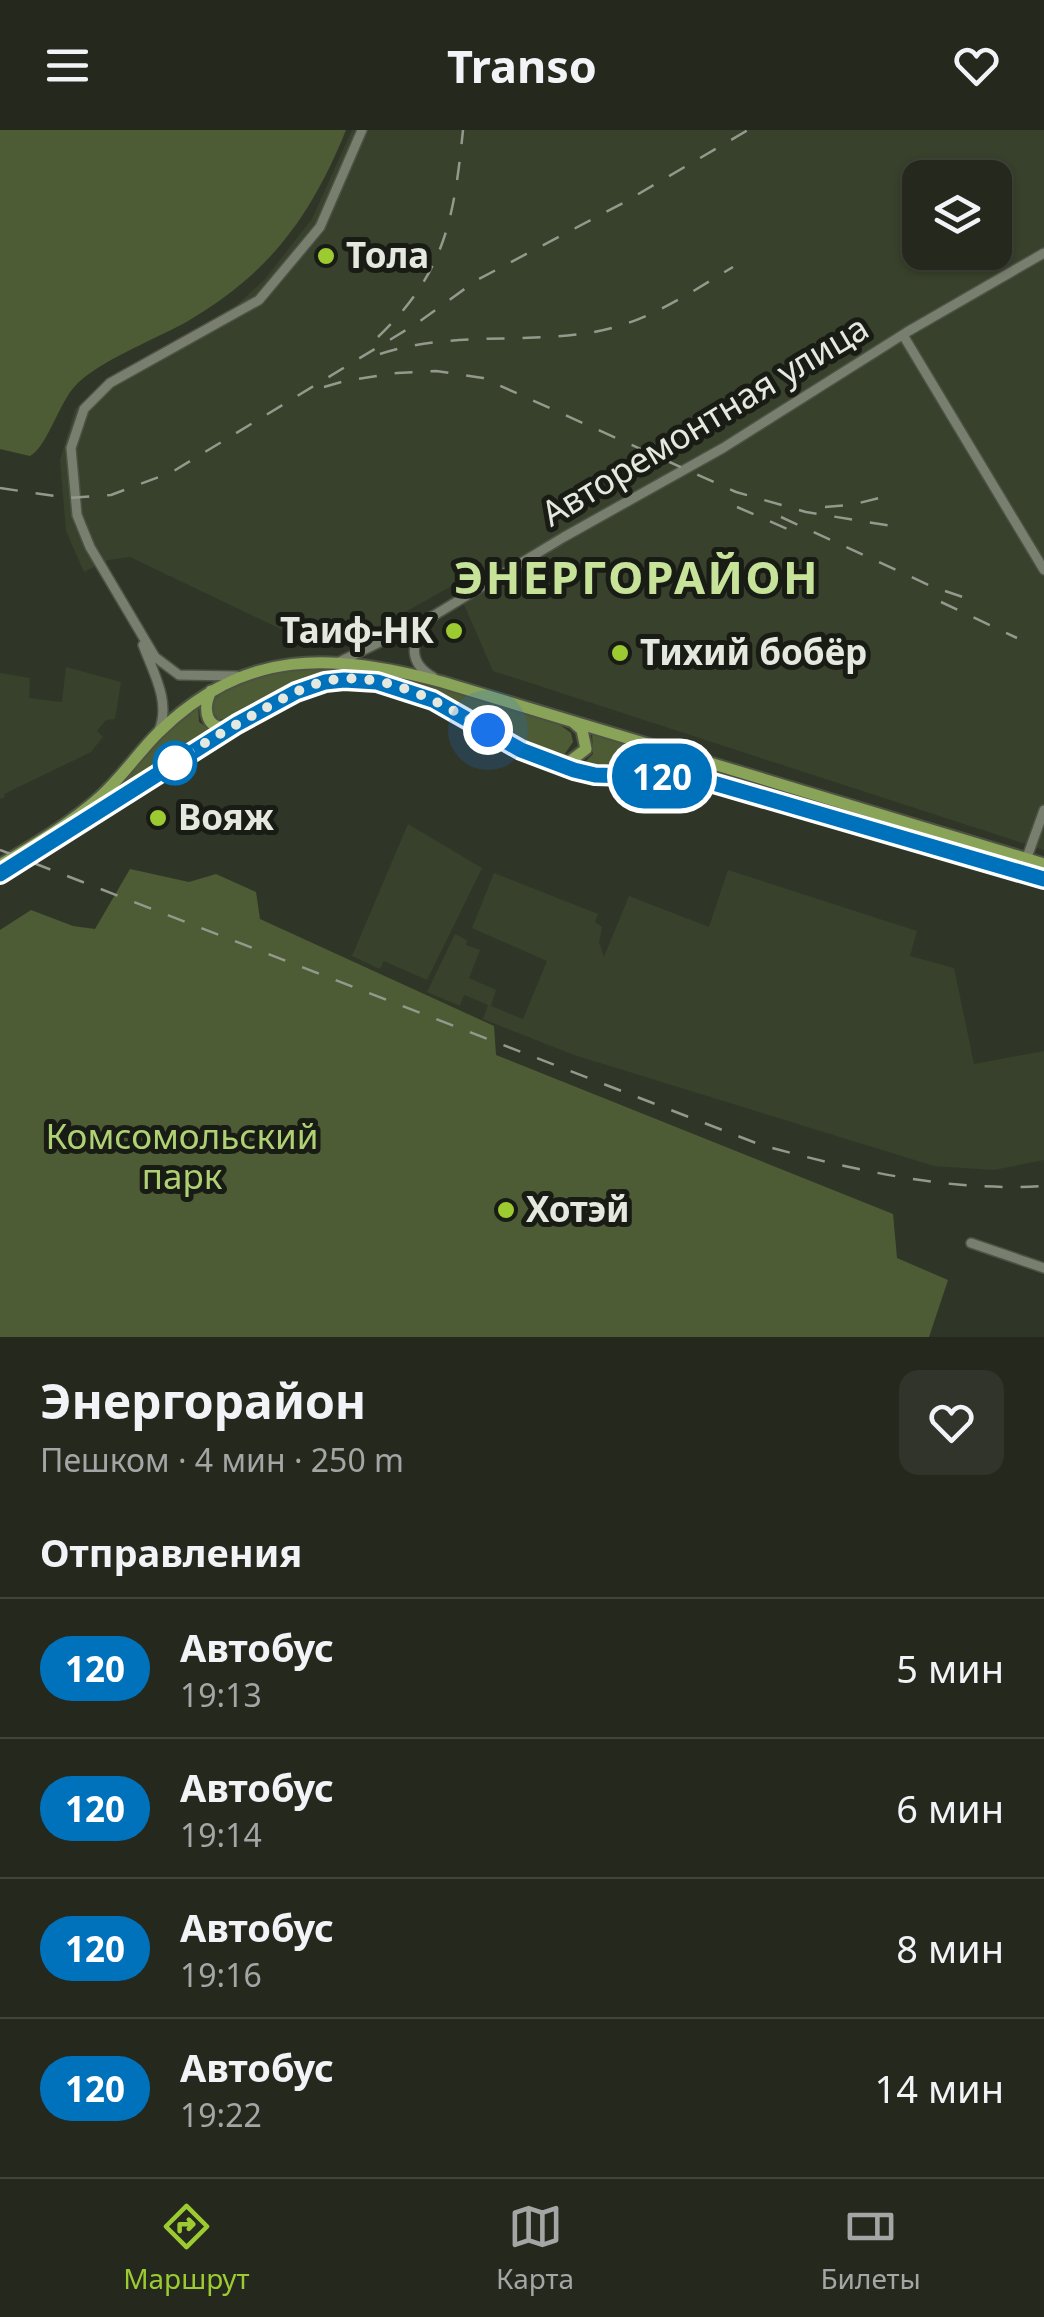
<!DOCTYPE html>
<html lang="ru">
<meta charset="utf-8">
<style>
:root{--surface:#24281d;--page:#30342a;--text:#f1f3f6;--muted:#a3a6a4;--line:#41443b;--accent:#9cca31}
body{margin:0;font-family:"Noto Sans",sans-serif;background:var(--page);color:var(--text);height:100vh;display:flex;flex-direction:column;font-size:38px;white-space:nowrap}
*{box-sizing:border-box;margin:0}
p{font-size:32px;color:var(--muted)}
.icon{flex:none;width:55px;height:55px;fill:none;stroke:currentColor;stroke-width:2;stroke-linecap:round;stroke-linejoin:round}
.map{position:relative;height:1207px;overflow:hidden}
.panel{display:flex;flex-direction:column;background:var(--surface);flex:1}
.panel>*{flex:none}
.badge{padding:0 20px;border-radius:32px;font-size:35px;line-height:65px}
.buttons{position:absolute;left:902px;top:30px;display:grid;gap:20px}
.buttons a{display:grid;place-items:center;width:110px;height:110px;border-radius:20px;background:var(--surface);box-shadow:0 2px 8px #0004,0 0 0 2px var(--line);font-size:50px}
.you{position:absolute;width:50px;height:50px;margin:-25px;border:8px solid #fff;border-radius:50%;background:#1a73e8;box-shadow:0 0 0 15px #1a73e833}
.map>.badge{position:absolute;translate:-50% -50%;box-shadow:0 0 0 5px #fff}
h2{padding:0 40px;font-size:38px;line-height:90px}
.round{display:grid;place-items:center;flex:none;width:105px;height:105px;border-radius:20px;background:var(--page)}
.head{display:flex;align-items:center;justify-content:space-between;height:170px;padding:0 40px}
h1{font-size:48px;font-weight:700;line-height:75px}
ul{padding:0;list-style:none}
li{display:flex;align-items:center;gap:30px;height:140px;padding:0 40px;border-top:2px solid var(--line)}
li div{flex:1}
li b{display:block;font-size:38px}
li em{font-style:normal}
li .badge{min-width:110px;font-weight:700;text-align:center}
header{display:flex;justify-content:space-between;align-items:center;height:130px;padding:0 40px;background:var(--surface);font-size:45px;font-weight:700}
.dock{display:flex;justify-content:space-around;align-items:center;height:140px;border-top:2px solid var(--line);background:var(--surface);font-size:28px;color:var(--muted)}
.dock a{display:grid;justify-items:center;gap:5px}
.dock .active{color:var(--accent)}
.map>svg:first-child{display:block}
.built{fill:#38412b;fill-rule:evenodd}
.green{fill:#4d5c35}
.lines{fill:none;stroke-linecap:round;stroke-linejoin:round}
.minor-casing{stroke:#4d5245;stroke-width:12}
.major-casing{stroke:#4d5245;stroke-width:15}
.minor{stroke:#787f6e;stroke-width:9}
.major{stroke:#89a358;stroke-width:11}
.rail{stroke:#94998d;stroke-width:2.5;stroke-dasharray:18 18;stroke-linecap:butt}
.line-casing{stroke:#fff;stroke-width:22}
.line{stroke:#0072bc;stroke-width:15}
.walk{stroke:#e4e8de;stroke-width:10;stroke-dasharray:0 18}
.poi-dot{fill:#9cca31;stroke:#191c15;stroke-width:4}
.stop-dot{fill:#fff;stroke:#0072bc;stroke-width:5}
.labels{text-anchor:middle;stroke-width:10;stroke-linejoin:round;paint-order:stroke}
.poi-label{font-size:35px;font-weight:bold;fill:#e4e8de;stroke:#191c15;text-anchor:start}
.street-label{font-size:35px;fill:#e4e8de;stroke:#191c15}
.park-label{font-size:35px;fill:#afd173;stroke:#191c15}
.district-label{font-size:45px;font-weight:bold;letter-spacing:2.5px;fill:#c7e39a;stroke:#191c15}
</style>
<header><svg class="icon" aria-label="menu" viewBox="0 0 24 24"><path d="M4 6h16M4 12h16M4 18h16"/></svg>Transo<svg class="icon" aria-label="heart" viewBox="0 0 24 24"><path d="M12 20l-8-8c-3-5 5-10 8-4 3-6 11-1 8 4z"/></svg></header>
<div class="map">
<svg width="1044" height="1207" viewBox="0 0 1044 1207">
<rect width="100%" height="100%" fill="#303627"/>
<path class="built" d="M352,0H1044V720L493,541L455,454L366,504L285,501L130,427L108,430L84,442L66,401L60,330L75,279L113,246L237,175L265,149L312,89ZM920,48H995V122H920Z
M66,537L121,552L115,589L106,590L97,601L103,607L91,622L4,664L5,667L0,669V543L30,548L29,568L62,572Z
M408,694L482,738L427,850L384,831L380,839L352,826Z
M728,740L917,801L910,826L954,838L974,934L1044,921V1030L994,1040L934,1036L574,925L483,889L488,875L464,865L460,876L427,862L455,804L467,810L466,815L480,820L469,848L496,860L491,876L523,889L547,831L472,798L494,743L598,784L595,792L602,797L599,812L604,827L629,766L709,797Z"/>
<path class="green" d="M0,0H346C311,86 270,143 188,191C156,209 108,227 80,251C60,267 48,317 30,326L0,319Z
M302,537L370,540L435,556L560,595L571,603L573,612L564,625C529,632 477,587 447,571C415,554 372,539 335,542C295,546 267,577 231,591L218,589L212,581L213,571C235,550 273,543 302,537Z
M198,575L199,592L215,603L108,669L159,609Z
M592,603L736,649L668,640L579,638L593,624Z
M130,739L189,752L216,744L256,762L260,789L494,896L496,925L893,1084L897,1128L948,1150L929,1207H0V800L31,780L73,796L95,799Z"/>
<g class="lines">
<g class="minor-casing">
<path id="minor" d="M903,205L1044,440
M428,491C410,511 408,533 433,547
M143,515C153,542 171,572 159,600
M339,532L433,486L564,407L723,318L907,202L1044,123
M237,546L179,545L155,527L90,417L77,385L71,318L84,279L110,253L259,170L320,97L362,0
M1026,730L1044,680
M971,1113L1044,1138"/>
</g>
<g class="major-casing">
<path id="major" d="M211,561C202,579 206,603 231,596
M557,631L569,632L586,619L582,600L573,592
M0,735C35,714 71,693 101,666C122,647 138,623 158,603C246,517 331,523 442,552L1044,734
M0,743L237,594L296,563L325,552L343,549L377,552L433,570L521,620L573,640L595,645L697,648L1044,749"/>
</g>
<use href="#minor" class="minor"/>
<use href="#major" class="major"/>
<path class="rail" d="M378,207C445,143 454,89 463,0
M380,224C449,201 523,214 594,202C646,193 688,164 733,137
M324,257L345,251L397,243L436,241L483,248L736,362L806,382L904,398
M0,358L68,368L111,365L172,342L416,194L477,150L623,73L748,0
M737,377L792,401
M825,377L851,375L891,365
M781,387L933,457L969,469
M941,472L1017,508
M0,720L761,1015C853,1040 948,1062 1044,1056"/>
</g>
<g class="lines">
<g class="line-casing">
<path id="line" d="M0,744L237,594L296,562L325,552L344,550L377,552L433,570L521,620L574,640L595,645L696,648L1044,749"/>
</g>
<use href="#line" class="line"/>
<path class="walk" d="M175,633C200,615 228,599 255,584C277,572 301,557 326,551C384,539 440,573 488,600"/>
</g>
<g class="poi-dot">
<circle cx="326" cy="126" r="10"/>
<circle cx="454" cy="501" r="10"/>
<circle cx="620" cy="523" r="10"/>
<circle cx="158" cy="688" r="10"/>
<circle cx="506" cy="1080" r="10"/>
</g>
<circle class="stop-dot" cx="175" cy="633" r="20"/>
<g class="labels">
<g class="poi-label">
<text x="346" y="138">Тола</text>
<text x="434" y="513" text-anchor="end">Таиф-НК</text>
<text x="640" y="535">Тихий бобёр</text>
<text x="178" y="700">Вояж</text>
<text x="526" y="1092">Хотэй</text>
</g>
<g class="street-label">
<text transform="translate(705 291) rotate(-31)" y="12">Авторемонтная улица</text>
</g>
<g class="park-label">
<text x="182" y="1019">Комсомольский<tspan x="182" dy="40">парк</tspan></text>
</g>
<g class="district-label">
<text x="637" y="464">ЭНЕРГОРАЙОН</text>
</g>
</g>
</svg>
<div class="buttons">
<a><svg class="icon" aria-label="layers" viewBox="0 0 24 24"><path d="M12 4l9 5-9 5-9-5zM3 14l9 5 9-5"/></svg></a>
</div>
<div class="you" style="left:488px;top:600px"></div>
<b class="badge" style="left:662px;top:646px;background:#0072bc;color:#fff">120</b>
</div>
<section class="panel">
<div class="head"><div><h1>Энергорайон</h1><p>Пешком · 4 мин · 250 m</p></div><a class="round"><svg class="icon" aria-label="heart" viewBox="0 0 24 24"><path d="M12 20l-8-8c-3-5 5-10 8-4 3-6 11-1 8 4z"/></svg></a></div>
<h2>Отправления</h2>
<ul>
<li><span class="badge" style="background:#0072bc;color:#fff">120</span><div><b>Автобус</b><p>19:13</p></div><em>5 мин</em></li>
<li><span class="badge" style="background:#0072bc;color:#fff">120</span><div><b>Автобус</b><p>19:14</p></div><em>6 мин</em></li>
<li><span class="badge" style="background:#0072bc;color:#fff">120</span><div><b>Автобус</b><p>19:16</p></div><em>8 мин</em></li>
<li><span class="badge" style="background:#0072bc;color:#fff">120</span><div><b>Автобус</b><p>19:22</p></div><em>14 мин</em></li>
</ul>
</section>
<nav class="dock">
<a class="active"><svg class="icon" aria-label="directions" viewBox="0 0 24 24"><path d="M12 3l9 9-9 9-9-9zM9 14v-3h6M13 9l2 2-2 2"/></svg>Маршрут</a>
<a><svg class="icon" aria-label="map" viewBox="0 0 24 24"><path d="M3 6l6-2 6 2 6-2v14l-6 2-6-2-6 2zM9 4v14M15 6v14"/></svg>Карта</a>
<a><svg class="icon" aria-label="tickets" viewBox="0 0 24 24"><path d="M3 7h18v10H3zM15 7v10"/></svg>Билеты</a>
</nav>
